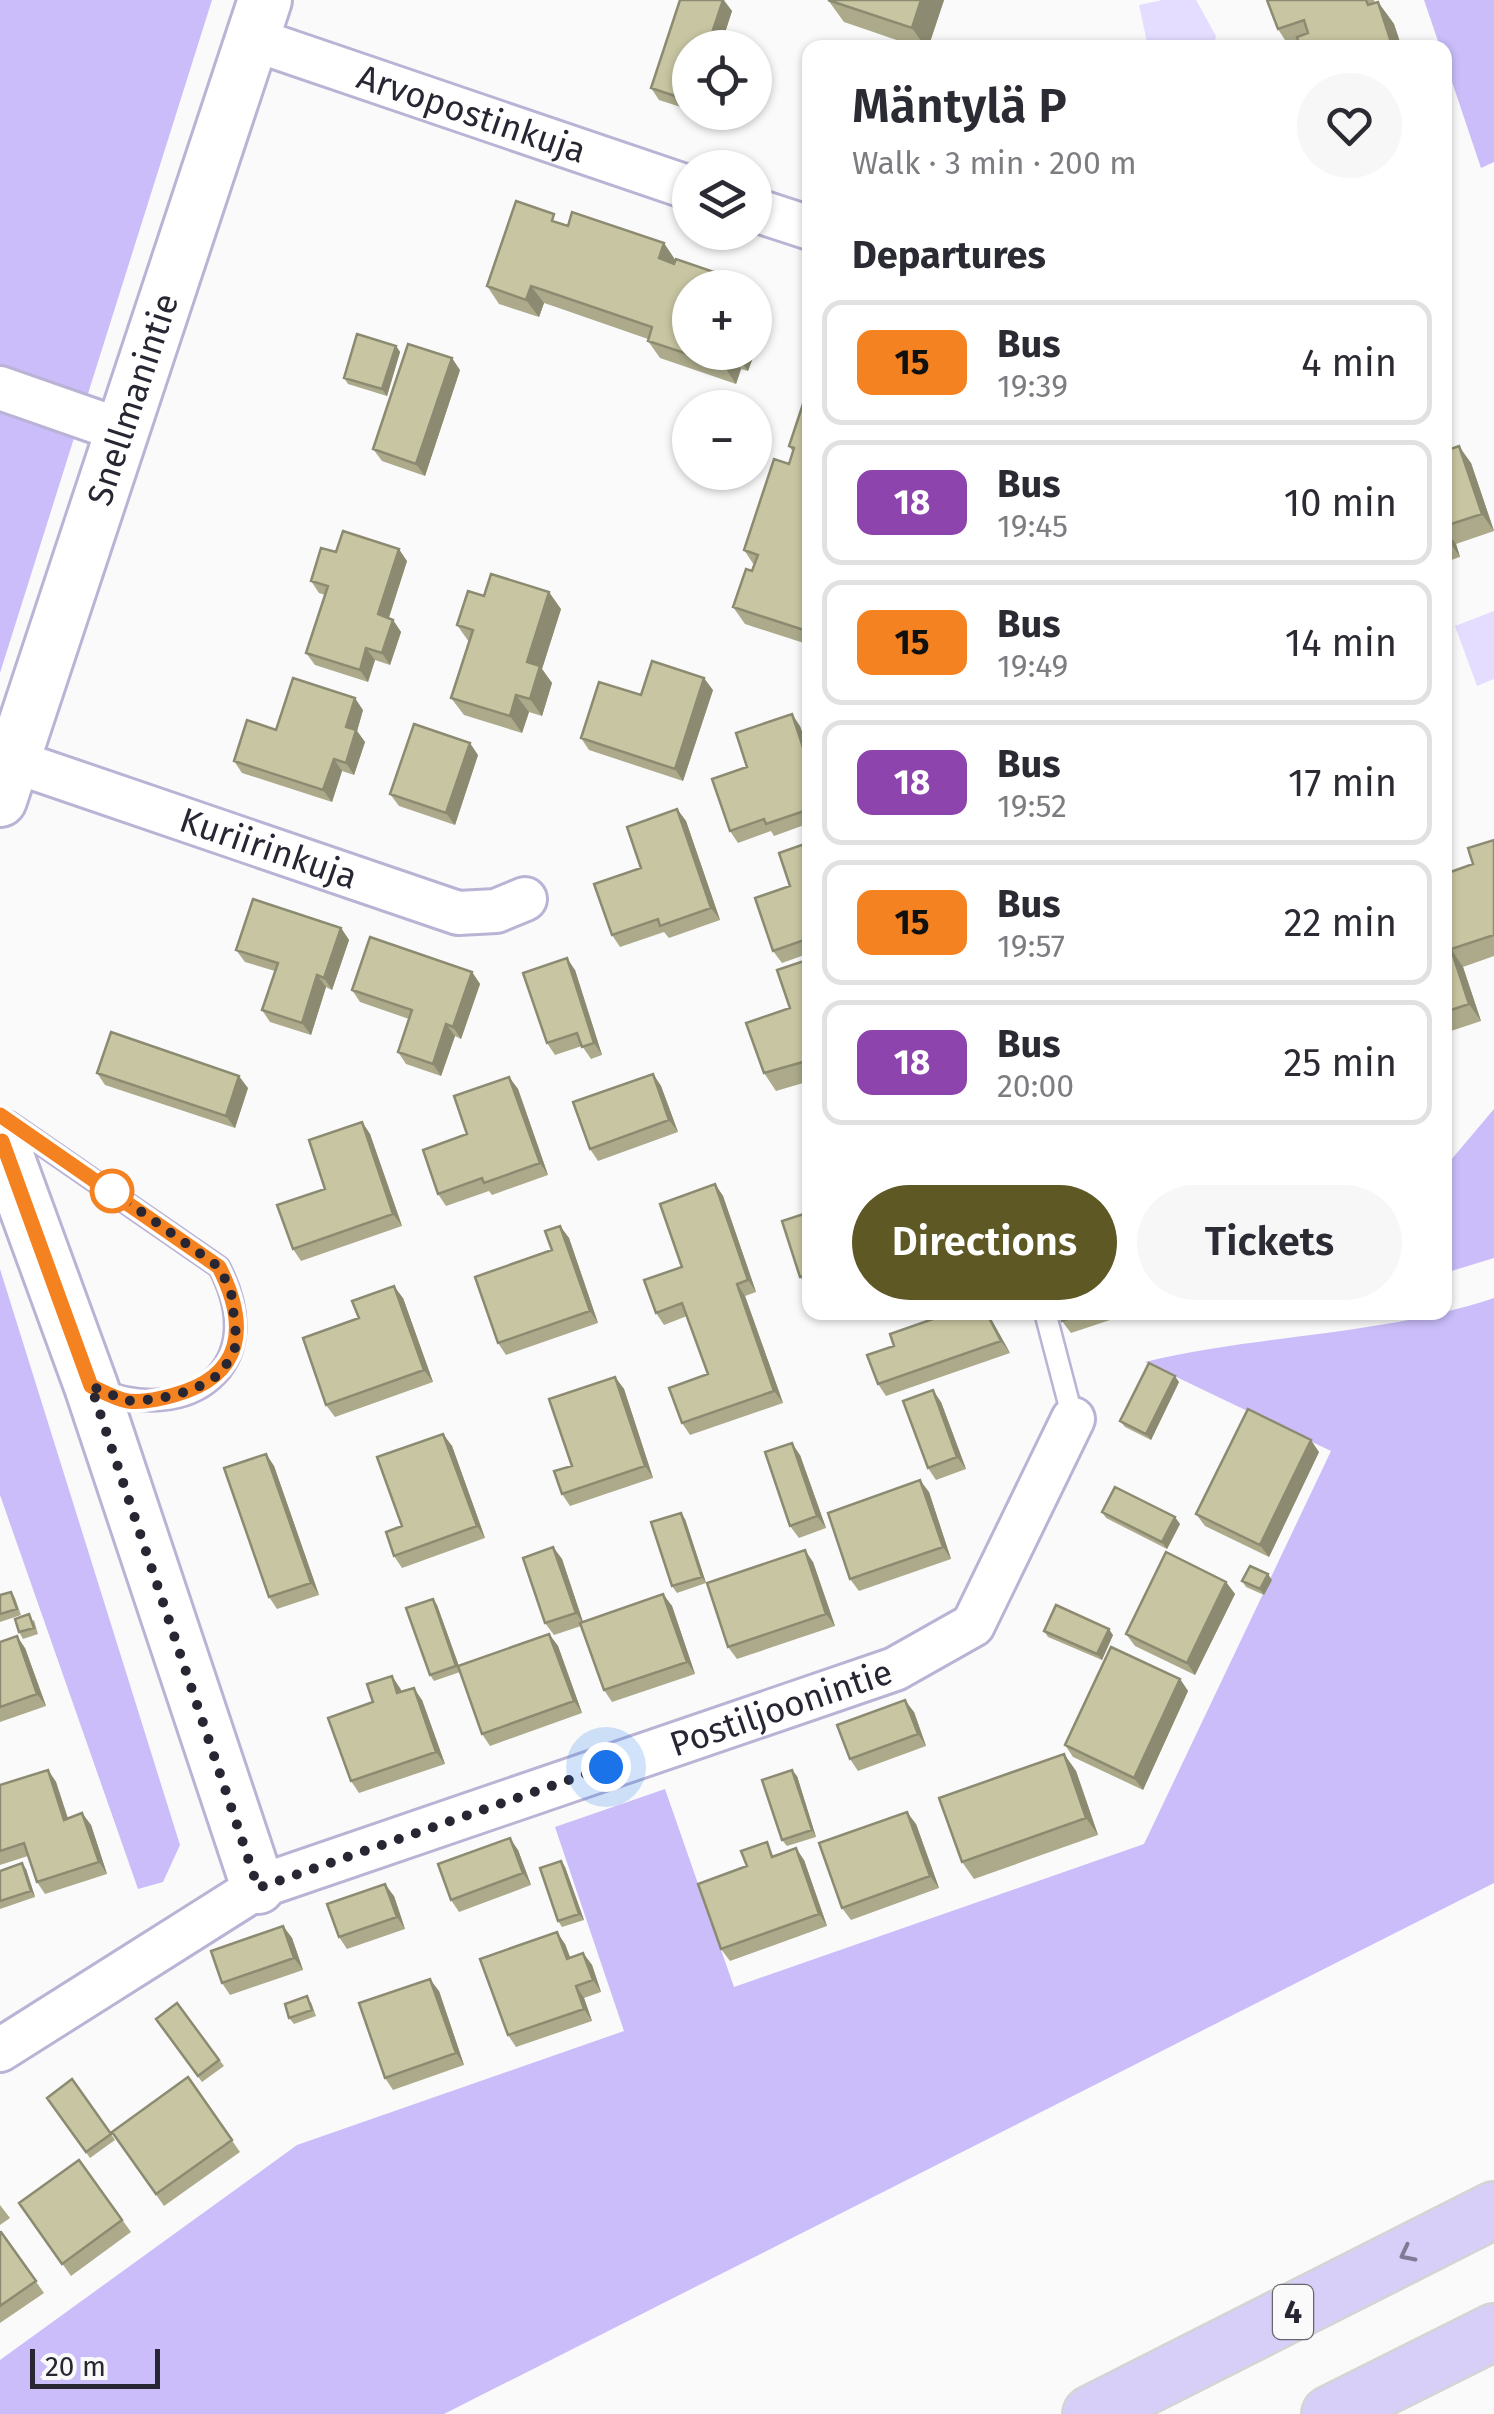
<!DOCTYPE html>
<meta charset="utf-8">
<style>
:root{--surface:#fff;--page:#f7f7f7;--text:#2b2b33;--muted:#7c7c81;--line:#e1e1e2;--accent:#5d5824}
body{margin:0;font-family:"Fira Sans",sans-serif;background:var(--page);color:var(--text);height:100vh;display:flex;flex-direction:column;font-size:38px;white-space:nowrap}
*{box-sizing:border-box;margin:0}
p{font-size:32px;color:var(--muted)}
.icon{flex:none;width:55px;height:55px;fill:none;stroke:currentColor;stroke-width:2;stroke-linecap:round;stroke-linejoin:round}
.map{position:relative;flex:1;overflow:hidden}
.drawer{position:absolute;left:802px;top:40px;width:650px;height:1280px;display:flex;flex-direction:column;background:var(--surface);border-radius:20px;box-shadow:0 2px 8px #0004}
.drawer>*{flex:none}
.badge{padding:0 20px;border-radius:15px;font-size:35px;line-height:65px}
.buttons{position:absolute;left:672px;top:30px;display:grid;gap:20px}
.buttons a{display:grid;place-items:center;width:100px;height:100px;border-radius:50%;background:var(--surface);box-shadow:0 2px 8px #0004;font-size:50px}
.scale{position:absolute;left:30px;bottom:25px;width:130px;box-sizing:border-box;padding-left:10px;border:5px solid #282632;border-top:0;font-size:28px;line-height:35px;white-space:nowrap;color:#282632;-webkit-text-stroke:8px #fafafa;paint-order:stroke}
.you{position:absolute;width:50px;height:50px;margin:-25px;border:8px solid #fff;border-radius:50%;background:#1a73e8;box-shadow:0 0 0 15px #1a73e833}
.map>.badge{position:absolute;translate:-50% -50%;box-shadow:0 0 0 5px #fff}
h2{padding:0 50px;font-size:38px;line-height:90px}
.round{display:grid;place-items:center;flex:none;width:105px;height:105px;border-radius:52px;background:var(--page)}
.overview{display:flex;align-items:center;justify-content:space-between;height:170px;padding:0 50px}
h1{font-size:48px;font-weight:600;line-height:75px}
.button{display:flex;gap:20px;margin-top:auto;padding:20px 50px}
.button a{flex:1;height:115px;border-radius:60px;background:var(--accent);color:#fff;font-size:40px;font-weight:600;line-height:115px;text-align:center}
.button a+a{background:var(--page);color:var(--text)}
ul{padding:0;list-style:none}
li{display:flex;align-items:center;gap:30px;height:125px;margin:0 20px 15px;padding:0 30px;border:5px solid var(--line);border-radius:20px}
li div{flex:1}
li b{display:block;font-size:38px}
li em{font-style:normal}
li .badge{min-width:110px;font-weight:700;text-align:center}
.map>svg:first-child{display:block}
.green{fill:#e4ddff}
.forest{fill:#cabdfa}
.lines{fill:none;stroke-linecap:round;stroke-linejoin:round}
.service-casing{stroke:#bab3d5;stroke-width:25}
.minor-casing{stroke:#bab3d5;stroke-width:48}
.tertiary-casing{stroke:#bab3d5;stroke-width:58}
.motorway-casing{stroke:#d4d4d6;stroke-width:60}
.service{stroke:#fff;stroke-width:20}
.minor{stroke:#fff;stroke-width:42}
.tertiary{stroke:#fff;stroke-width:52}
.motorway{stroke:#d7cff8;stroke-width:55}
.wall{fill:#acaa8b}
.shaded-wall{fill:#8c8b71}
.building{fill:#c8c6a2;stroke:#8c8b71;stroke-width:2.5}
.oneway{stroke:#807a95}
.line-casing{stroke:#fff;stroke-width:22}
.line{stroke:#f58220;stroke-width:15}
.walk{stroke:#282632;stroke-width:10;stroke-dasharray:0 18}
.stop-dot{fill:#fff;stroke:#f58220;stroke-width:5}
.labels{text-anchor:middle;stroke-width:9;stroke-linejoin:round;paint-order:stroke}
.shield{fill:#fafafa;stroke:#67666e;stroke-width:2.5}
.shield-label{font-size:32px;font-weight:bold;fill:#282632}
.street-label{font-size:35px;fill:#282632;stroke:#fafafa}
</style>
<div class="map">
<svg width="1494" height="2414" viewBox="0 0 1494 2414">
<rect width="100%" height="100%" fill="#fafafa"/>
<path class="green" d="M1162,0H1196L1216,36L1214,47H1148L1139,5Z
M1494,611V679L1477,686L1455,626Z"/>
<path class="forest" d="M0,0H212L0,673Z
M1424,0H1494V162L1481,168L1445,61V48L1440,47Z
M1494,1109V1258L1445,1273V1167Z
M0,1269L180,1845L163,1882L138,1889L0,1495Z
M1494,1298V1883L444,2414H0V2360L297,2145L624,2031L555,1827L665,1789L734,1987L1144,1844L1331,1451L1145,1362C1261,1334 1380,1336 1494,1298Z"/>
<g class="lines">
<g class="service-casing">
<path id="service" d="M9,1122L219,1267C271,1367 189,1426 98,1389
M1045,1312L1073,1419"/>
</g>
<g class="minor-casing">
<g id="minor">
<path id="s1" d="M252,39L690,188"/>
<path d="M755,210L810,228"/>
<path d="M0,388L123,431"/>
<path id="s2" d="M13,761L458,913L496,911L525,899"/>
<path id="s3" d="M0,2050L258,1887L895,1669L973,1625L1073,1419"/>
</g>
</g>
<g class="tertiary-casing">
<g id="tertiary">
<path id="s4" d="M0,800L265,0"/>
<path d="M0,1137L91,1386L258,1887"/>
</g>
</g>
<g class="motorway-casing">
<path id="motorway" d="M1091,2414L1494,2210
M1330,2414L1494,2332"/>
</g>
<use href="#service" class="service"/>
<use href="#minor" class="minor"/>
<use href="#tertiary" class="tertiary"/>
<use href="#motorway" class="motorway"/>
</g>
<path class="wall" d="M680,0H724L732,11L720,48H690V110L659,100L651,88Z
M828,0H944L928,48H920L844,22Z
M1267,0H1374L1375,3L1378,2L1394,24L1402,48H1290L1278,29Z
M562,224L749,284L751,288H690V352H755L748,371L741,369L736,384L660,358L648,341V339L553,306L544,303L539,317L499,304L487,286Z
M396,346L400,352L387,396L348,384L344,378Z
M460,370L425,476L382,461L373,449Z
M810,383V645L745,624L733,607L754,565L744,550L789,464L793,452L789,446Z
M1445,451L1471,463L1494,531L1456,544L1460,557L1445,562Z
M336,552L407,561L389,618L393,620L401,632L390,665L375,660L368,682L315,665L306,653L325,595L319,593L311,581Z
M484,596L561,609L542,669L552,683L542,716L529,712L522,733L464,715L451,698L469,642L457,625Z
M713,690L683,781L589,750L581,738Z
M363,710L357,731L365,742L354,775L342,771L332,802L242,773L234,761L276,730Z
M800,726L810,755V823L774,836L771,831L738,843L730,831L747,767Z
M478,755L455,825L399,806L390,794Z
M677,809L686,821L720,920L669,938L664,932L620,947L612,935L641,868Z
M1494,840V956L1463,967L1481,1021L1445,1033V874L1473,864Z
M810,842V953L782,963L773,951L790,886Z
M341,928L349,940L332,990L326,987L311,1035L270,1022L262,1010L275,971L245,962L236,950Z
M810,959V1081L776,1091L764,1073Z
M575,970L602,1055L591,1059L582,1046L555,1055L547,1043Z
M472,972L480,984L461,1039L455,1036L441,1076L406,1064L398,1052L409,1019L360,1002L352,990Z
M97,1073L248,1088L235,1128L105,1085Z
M653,1074L661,1086L678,1132L598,1161L590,1149Z
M509,1077L518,1089L548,1175L492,1195L489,1191L446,1206L438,1194L467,1134Z
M362,1122L370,1134L402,1226L301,1261L293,1249Z
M715,1184L723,1196L756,1292L745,1296L783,1403L690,1435L682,1423L708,1374L687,1316L664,1325L656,1313L682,1267Z
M810,1212V1289H809L800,1277Z
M560,1226L569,1238L598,1323L506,1355L498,1343L552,1250Z
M403,1298L433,1382L335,1417L326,1405L359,1318Z
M953,1312H987L1010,1353L886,1396L878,1384L894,1346Z
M1060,1312H1108L1110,1320L1071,1333L1062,1321Z
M615,1377L624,1389L653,1478L570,1506L562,1494L572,1466Z
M1179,1382L1151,1440L1125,1427L1120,1421Z
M941,1402L966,1469L936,1480L928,1468Z
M443,1434L452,1446L485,1538L402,1568L394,1556L402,1526Z
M1319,1452L1269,1557L1205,1526L1196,1514Z
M266,1454L274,1466L319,1595L277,1609L269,1597Z
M800,1455L826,1528L799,1538L790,1526Z
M929,1492L951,1559L859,1591L850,1579Z
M1102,1512L1180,1524L1167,1549L1106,1518Z
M685,1519L706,1583L677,1593L672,1586Z
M553,1547L562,1559L583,1622L663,1594L672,1606L695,1674L612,1702L604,1690L581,1626L554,1635L545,1623Z
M813,1562L835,1626L737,1659L728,1647Z
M1272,1580L1264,1595L1246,1587L1242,1581Z
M1226,1582L1235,1594L1195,1675L1135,1646L1126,1634Z
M11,1592L15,1598L21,1615L0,1622V1595Z
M437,1605L459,1666L549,1634L558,1646L582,1713L490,1746L482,1734L460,1672L434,1681L430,1675Z
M34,1620L38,1634L23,1639L19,1632Z
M1044,1631L1113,1635L1102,1660L1048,1637Z
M0,1642L25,1648L46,1706L0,1722Z
M1180,1679L1188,1691L1143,1790L1073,1757L1065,1745Z
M400,1688L402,1692L422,1700L445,1764L359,1793L351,1781L373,1702Z
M914,1712L926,1746L858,1771L850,1759Z
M1064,1754L1076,1771L1098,1835L974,1879L962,1862Z
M48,1770L56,1782L68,1818L82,1813L91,1825L107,1874L45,1894L37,1882L28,1856L0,1865V1785Z
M797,1776L816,1837L787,1846L782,1840Z
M916,1824L939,1888L851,1920L842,1908Z
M518,1850L531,1885L459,1912L451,1900Z
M775,1856L804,1860L827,1926L730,1961L721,1949Z
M561,1861L565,1867L584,1920L562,1927L558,1921Z
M26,1869L35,1897L0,1909V1871Z
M394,1896L405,1929L347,1949L339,1937Z
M283,1926L292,1938L303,1970L230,1995L222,1983Z
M565,1944L570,1957L583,1953L592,1965L601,1992L584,1998L592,2021L516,2047L508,2035Z
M439,1991L464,2065L393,2090L385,2078Z
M311,2002L316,2016L294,2024L289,2018Z
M177,2003L224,2066L202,2082L156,2019Z
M188,2077L240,2152L164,2206L112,2132Z
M47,2098L111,2134L115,2140L90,2158Z
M79,2160L131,2232L71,2276L19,2203Z
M0,2205L10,2218L0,2225Z
M0,2232H1L44,2293L0,2323Z"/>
<path class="shaded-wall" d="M723,0L732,11L720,48H707Z
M921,0H944L928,48H926L912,28Z
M1378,2L1394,24L1402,48H1393Z
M664,243L676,261L671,276L659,258Z
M531,286L544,303L539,317L526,300Z
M755,293L761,302L759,308L766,319L755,352Z
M396,346L400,352L387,396L382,389Z
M728,352L741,369L736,384L724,366Z
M736,352H755L748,371L736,354Z
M452,358L460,370L425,476L416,464Z
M1459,446L1471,463L1494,531L1482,514Z
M1445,529L1456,544L1460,557L1448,540Z
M399,549L407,561L386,626L378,614Z
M549,592L561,609L542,669L552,683L542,716L530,699L527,662Z
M393,620L401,632L390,665L382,653Z
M366,648L375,660L368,682L360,670Z
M704,678L713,690L683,781L675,769Z
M516,695L529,712L522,733L510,716Z
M355,698L363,710L357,731L365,742L354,775L346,763V727Z
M792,714L800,726L810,755V768Z
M470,743L478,755L455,825L446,813Z
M334,759L342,771L332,802L323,790Z
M677,809L686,821L720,920L711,908Z
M341,928L349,940L332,990L324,978Z
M1451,949L1463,967L1481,1021L1469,1004Z
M567,958L575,970L602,1055L594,1043Z
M472,972L480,984L461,1039L453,1027Z
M317,975L326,987L311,1035L302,1023Z
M446,1024L455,1036L441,1076L433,1064Z
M653,1074L661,1086L678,1132L669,1120Z
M239,1076L248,1088L235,1128L226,1116Z
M509,1077L518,1089L548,1175L540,1163Z
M362,1122L370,1134L402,1226L393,1214Z
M715,1184L723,1196L756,1292L748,1280Z
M560,1226L569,1238L598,1323L590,1311Z
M737,1284L745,1296L783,1403L774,1391Z
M394,1286L403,1298L433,1382L424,1370Z
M986,1312L989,1315L1010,1353L1001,1341Z
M1175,1376L1179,1382L1151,1440L1146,1434Z
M615,1377L624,1389L653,1478L645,1466Z
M933,1390L941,1402L966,1469L957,1457Z
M443,1434L452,1446L485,1538L477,1526Z
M1311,1440L1319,1452L1269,1557L1260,1545Z
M792,1443L800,1455L826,1528L817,1516Z
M266,1454L274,1466L319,1595L311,1583Z
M920,1480L929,1492L951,1559L943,1547Z
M681,1513L685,1519L706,1583L702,1577Z
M1175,1517L1180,1524L1167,1549L1162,1542Z
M553,1547L562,1559L584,1625L576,1613Z
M805,1550L813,1562L835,1626L826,1614Z
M1268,1574L1272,1580L1264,1595L1260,1589Z
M1226,1582L1235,1594L1195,1675L1187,1663Z
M663,1594L672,1606L695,1674L687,1662Z
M433,1599L437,1605L461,1672L456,1666Z
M1109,1629L1113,1635L1102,1660L1097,1654Z
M549,1634L558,1646L582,1713L574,1701Z
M17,1636L25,1648L46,1706L37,1694Z
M392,1676L400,1688L406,1705L397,1693Z
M1180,1679L1188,1691L1143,1790L1134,1778Z
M414,1688L422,1700L445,1764L436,1752Z
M905,1700L914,1712L926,1746L918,1734Z
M1064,1754L1076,1771L1098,1835L1086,1818Z
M48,1770L56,1782L72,1832L64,1820Z
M792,1770L797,1776L816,1837L812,1830Z
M907,1812L916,1824L939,1888L930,1876Z
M82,1813L91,1825L107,1874L99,1862Z
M510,1838L518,1850L531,1885L523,1873Z
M796,1848L804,1860L827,1926L819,1914Z
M561,1861L565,1867L584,1920L579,1914Z
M22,1863L26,1869L35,1897L31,1891Z
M385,1884L394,1896L405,1929L397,1917Z
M283,1926L292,1938L303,1970L294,1958Z
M557,1932L565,1944L575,1971L567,1959Z
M583,1953L592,1965L601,1992L593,1980Z
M430,1979L439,1991L464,2065L456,2053Z
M576,1986L584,1998L592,2021L584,2009Z"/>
<path class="building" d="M680,0H723L707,48H690V101L651,88Z
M828,0H921L912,28Z
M1267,0H1366L1368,5L1378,2L1393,48H1300L1297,37L1308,33L1304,20L1278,29Z
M516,201L554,214L552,221L568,226L572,212L664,243L659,258L674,264L676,259L749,284L748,288H690V352H728L724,366L648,341L652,327L540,289L531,286L526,300L487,286Z
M357,334L396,346L382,389L344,378Z
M408,344L452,358L416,464L373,449Z
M810,383V632L733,607L746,569L752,571L758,555L744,550L774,459L789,464L794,448L789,446Z
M1459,446L1482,514L1445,526V451Z
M343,531L399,549L378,614L393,620L382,653L366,648L360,670L306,653L328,586L311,581L321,548L336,552Z
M491,574L549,592L527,662L540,666L530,699L516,695L510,716L451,698L473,630L457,625L468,591L484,596Z
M652,661L704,678L675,769L581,738L599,682L641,695Z
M293,678L355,698L346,727L356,730L346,763L334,759L323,790L234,761L247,720L276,730Z
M792,714L810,768V809L766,824L764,819L730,831L712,779L747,767L736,733Z
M414,724L470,743L446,813L390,794Z
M677,809L711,908L660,926L658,919L612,935L594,884L641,868L627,827Z
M1494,840V935L1451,949L1469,1004L1445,1012V874L1473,864L1468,848Z
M810,842V943L807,939L773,951L755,898L790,886L779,853Z
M253,899L341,928L324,978L317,975L302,1023L262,1010L278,963L236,950Z
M370,937L472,972L453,1027L446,1024L433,1064L398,1052L412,1010L352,990Z
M567,958L594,1043L582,1047L577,1033L547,1043L523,973Z
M810,959V1060L764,1073L746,1023L790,1008L777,970Z
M111,1032L239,1076L226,1116L97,1073Z
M653,1074L669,1120L590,1149L573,1102Z
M509,1077L540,1163L484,1183L482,1178L438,1194L423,1150L467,1134L454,1096Z
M362,1122L393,1214L293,1249L277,1205L325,1189L309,1140Z
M715,1184L748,1280L737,1284L774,1391L682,1423L669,1388L708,1374L682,1303L656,1313L644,1280L682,1267L660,1204Z
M810,1212V1274L800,1277L782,1221Z
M560,1226L590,1311L498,1343L475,1277L552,1250L545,1231Z
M394,1286L424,1370L326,1405L303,1338L359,1318L352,1301Z
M953,1312H986L1001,1341L878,1384L867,1355L894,1346L890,1334Z
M1060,1312H1089L1062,1321Z
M1149,1363L1175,1376L1146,1434L1120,1421Z
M615,1377L645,1466L562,1494L554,1471L572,1466L549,1399Z
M933,1390L957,1457L928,1468L903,1401Z
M1248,1409L1311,1440L1260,1545L1196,1514Z
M443,1434L477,1526L394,1556L386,1532L402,1526L377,1457Z
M792,1443L817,1516L790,1526L765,1452Z
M266,1454L311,1583L269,1597L224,1468Z
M920,1480L943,1547L850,1579L828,1513Z
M1115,1487L1175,1517L1162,1542L1102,1512Z
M681,1513L702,1577L672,1586L651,1522Z
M553,1547L576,1613L545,1623L523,1558Z
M805,1550L826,1614L728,1647L707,1583Z
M1166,1552L1226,1582L1187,1663L1126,1634Z
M1250,1566L1268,1574L1260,1589L1242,1581Z
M11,1592L17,1609L0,1614V1595Z
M663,1594L687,1662L604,1690L580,1623Z
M433,1599L456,1666L430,1675L406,1608Z
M1056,1605L1109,1629L1097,1654L1044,1631Z
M29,1614L34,1628L19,1632L15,1619Z
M549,1634L574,1701L482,1734L458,1666Z
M17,1636L37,1694L0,1707V1642Z
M1111,1647L1180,1679L1134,1778L1065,1745Z
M392,1676L397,1693L414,1688L436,1752L351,1781L328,1718L373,1702L367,1684Z
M905,1700L918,1734L850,1759L837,1725Z
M1064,1754L1086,1818L962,1862L939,1798Z
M48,1770L64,1820L82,1813L99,1862L37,1882L24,1843L0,1851V1785Z
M792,1770L812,1830L782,1840L762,1780Z
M907,1812L930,1876L842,1908L819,1843Z
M510,1838L523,1873L451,1900L438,1864Z
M767,1842L772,1857L796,1848L819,1914L721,1949L698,1884L747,1866L741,1851Z
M561,1861L579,1914L558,1921L540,1868Z
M22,1863L31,1891L0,1901V1871Z
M385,1884L397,1917L339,1937L327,1904Z
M283,1926L294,1958L222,1983L211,1951Z
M557,1932L567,1959L583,1953L593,1980L576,1986L584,2009L508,2035L480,1959Z
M430,1979L456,2053L385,2078L359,2003Z
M307,1996L312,2010L289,2018L285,2004Z
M177,2003L219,2060L198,2076L156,2019Z
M188,2077L232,2140L156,2194L112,2132Z
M72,2079L111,2134L86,2152L47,2098Z
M79,2160L122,2220L62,2264L19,2203Z
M0,2232H1L36,2281L0,2306Z"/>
<defs><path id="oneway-chevron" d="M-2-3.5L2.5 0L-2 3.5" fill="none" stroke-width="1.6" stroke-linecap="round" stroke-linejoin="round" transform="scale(2.5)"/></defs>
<use class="oneway" href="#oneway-chevron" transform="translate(1407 2254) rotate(153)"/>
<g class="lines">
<g class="line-casing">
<path id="line" d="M0,1115L219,1267C249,1326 244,1376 174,1395C160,1399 143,1403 128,1401C116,1399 102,1391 91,1386L2,1141"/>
</g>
<use href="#line" class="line"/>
<path class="walk" d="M112,1191L219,1267L231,1291L237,1344L222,1373L193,1390L158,1399L127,1401L91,1386L258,1888L606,1767"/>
</g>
<circle class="stop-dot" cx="112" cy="1191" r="20"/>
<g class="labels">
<rect class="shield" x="1273" y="2285" width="40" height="54" rx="8"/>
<g class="shield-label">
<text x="1293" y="2323">4</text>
</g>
<g class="street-label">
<text dy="12" stroke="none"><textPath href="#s1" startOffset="232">Arvopostinkuja</textPath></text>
<text dy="12" stroke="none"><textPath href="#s4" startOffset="422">Snellmanintie</textPath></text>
<text dy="12" stroke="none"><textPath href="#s2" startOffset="270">Kuriirinkuja</textPath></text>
<text dy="12" stroke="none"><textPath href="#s3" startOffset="858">Postiljoonintie</textPath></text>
</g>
</g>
</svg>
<div class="buttons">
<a><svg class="icon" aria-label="locate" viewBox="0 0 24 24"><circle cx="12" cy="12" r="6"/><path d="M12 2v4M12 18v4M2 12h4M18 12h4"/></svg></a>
<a><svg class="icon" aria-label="layers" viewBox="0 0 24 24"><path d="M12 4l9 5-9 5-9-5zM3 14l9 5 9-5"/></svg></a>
<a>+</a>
<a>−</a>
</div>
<div class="scale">20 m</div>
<div class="you" style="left:606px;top:1767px"></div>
<section class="drawer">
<div class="overview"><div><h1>Mäntylä P</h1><p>Walk · 3 min · 200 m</p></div><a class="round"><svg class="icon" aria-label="heart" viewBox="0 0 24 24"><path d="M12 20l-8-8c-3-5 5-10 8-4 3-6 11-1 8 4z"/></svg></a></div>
<h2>Departures</h2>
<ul>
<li><span class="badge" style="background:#f58220;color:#111">15</span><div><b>Bus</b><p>19:39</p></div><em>4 min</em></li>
<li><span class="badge" style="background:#8e44ad;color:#fff">18</span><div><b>Bus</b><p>19:45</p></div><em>10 min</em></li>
<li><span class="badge" style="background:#f58220;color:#111">15</span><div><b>Bus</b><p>19:49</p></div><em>14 min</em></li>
<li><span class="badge" style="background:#8e44ad;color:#fff">18</span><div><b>Bus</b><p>19:52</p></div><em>17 min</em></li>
<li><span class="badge" style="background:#f58220;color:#111">15</span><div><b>Bus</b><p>19:57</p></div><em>22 min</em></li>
<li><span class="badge" style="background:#8e44ad;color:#fff">18</span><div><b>Bus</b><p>20:00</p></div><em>25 min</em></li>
</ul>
<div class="button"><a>Directions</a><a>Tickets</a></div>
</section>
</div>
